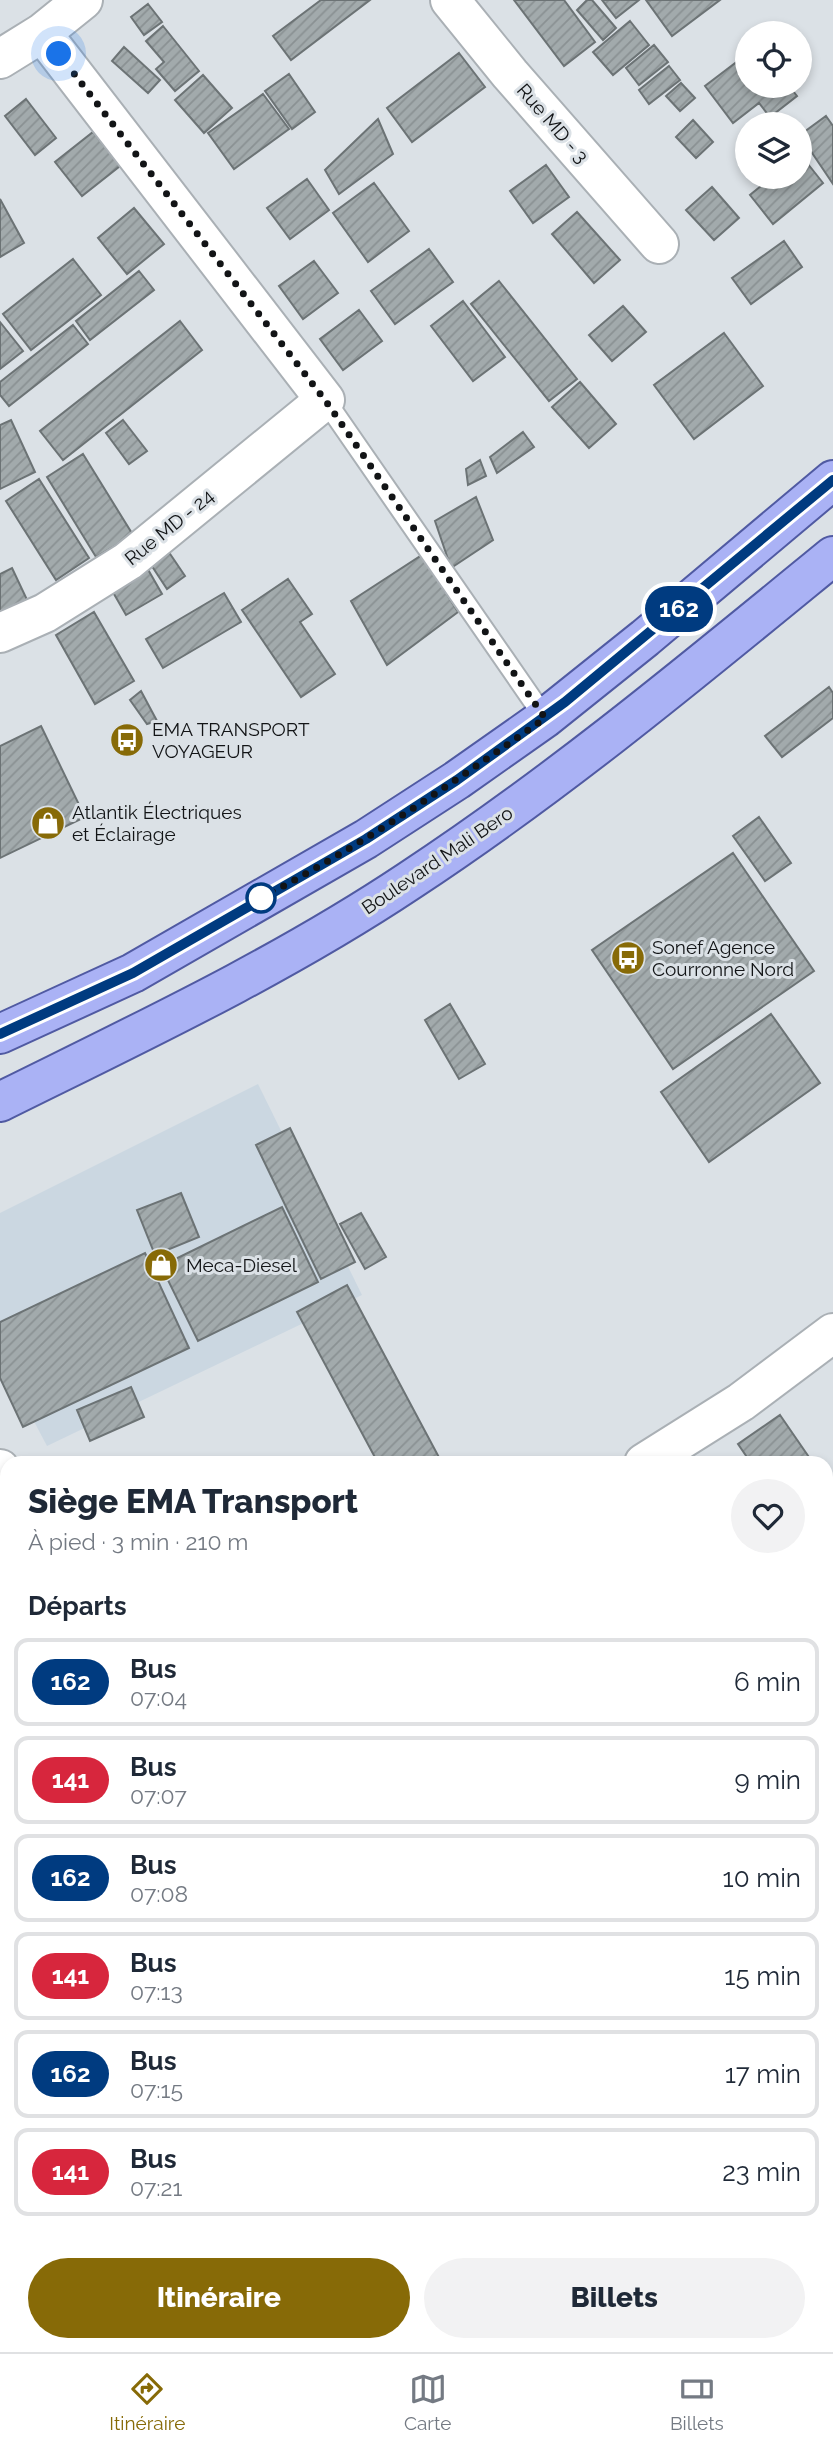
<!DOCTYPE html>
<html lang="fr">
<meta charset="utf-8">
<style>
:root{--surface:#fff;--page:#f2f2f3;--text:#1f2937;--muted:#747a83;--line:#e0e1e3;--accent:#876a07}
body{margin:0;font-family:Raleway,sans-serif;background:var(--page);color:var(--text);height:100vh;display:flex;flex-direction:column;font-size:26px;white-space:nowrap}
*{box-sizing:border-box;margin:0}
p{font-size:23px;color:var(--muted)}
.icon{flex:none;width:38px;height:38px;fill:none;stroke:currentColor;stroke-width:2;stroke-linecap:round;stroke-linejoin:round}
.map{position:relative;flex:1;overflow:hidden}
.side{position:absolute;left:0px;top:1456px;width:833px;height:896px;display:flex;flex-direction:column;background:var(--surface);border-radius:21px 21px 0 0;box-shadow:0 4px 10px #0003}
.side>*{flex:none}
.badge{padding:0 14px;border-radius:23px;font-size:24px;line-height:46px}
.controls{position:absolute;left:735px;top:21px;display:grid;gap:14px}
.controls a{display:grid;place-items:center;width:77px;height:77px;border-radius:50%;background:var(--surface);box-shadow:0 4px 10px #0003;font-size:35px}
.you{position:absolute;width:35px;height:35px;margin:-18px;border:5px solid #fff;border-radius:50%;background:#1a73e8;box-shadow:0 0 0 10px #1a73e833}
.map>.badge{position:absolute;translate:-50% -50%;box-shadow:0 0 0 4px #fff}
h2{padding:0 28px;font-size:26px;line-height:63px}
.round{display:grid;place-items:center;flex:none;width:74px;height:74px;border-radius:37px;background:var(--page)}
.head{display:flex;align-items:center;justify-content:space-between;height:119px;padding:0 28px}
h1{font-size:33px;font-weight:800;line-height:52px}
.primary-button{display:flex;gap:14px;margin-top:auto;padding:14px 28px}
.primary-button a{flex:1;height:80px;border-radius:42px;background:var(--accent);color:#fff;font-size:28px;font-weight:800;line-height:80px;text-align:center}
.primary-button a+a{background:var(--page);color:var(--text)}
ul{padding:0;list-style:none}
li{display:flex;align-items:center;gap:21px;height:88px;margin:0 14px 10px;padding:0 14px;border:4px solid var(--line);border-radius:14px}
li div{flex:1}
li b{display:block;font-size:26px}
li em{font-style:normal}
li .badge{min-width:77px;font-weight:700;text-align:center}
.dock{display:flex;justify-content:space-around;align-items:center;height:98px;border-top:2px solid var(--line);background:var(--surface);font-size:19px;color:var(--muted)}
.dock a{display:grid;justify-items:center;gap:4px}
.dock .current{color:var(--accent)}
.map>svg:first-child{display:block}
.built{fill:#cbd7e1}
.building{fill:url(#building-hatch);stroke:#6c7375;stroke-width:2}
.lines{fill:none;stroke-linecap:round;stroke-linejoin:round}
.lane-casing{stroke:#aab0b5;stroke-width:23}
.street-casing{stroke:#aab0b5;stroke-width:42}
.primary-casing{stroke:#505aa2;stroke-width:42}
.lane{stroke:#fff;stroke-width:19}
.street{stroke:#fff;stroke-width:38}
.primary{stroke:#aab2f5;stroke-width:38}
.line-casing{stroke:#fff;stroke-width:16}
.line{stroke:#003b80;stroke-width:10}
.walk{stroke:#121416;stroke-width:7;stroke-dasharray:0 12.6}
.stop-dot{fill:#fff;stroke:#003b80;stroke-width:3.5}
.labels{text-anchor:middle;stroke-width:6;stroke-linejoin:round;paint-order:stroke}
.street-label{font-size:19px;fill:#121416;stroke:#dbe1e6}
.poi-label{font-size:19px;fill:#121416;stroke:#dbe1e6;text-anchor:start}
</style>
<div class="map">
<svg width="833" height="2352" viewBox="0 0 833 2352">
<defs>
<pattern id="building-hatch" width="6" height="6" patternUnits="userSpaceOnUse" patternTransform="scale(1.75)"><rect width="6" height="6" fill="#a2aaac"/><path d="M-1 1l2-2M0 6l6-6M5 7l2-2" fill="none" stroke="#8a9193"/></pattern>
</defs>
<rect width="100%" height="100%" fill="#dbe1e6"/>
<path class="built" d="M258,1084L362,1295L47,1446L0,1357V1213Z"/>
<path class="building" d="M321,0H370L291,60L273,36Z
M514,0H564L595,42L564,66Z
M587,0H592L616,28L603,40L577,10Z
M602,0H639L616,18Z
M646,0H720L672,36Z
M148,4L162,22L144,35L131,17Z
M630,21L649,45L613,75L593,52Z
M163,26L199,71L175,91L156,69L164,62L146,41Z
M654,45L668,62L639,85L626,68Z
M124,47L160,80L148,93L112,61Z
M459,53L485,87L412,142L387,108Z
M747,54V86H789L797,96L770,117L759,103L733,123L705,86Z
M669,66L680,80L649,104L639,90Z
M289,74L315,112L292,129L265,91Z
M203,75L232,108L204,133L175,100Z
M681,83L695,98L680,111L666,96Z
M263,94L289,129L234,169L208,133Z
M26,99L56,138L35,155L5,116Z
M826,116L833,126V184L800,135Z
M378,119L393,154L339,194L325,170Z
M693,120L713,142L696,158L676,137Z
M93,132L120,166L82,196L55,162Z
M800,154L823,183L773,224L750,195L772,177H800Z
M546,165L569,197L533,223L510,191Z
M307,179L329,210L290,239L267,208Z
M374,183L409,231L368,262L333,213Z
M712,187L739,218L714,240L686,210Z
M0,199L24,243L0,257Z
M134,208L164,244L127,274L98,238Z
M577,212L620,260L594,283L552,234Z
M784,241L802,267L751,304L732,278Z
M429,249L453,282L395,324L371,291Z
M73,259L101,295L31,350L3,314Z
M314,261L338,293L303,319L279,286Z
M139,271L154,290L90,340L76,321Z
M499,281L577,379L549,401L471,304Z
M463,301L505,357L473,381L431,326Z
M623,306L646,332L612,361L589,335Z
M359,310L382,341L343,370L320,339Z
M180,321L202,350L63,460L40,431Z
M0,322L23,351L0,369Z
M73,325L88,344L9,406L0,395V382Z
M724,333L763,386L694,439L654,385Z
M580,382L616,424L589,448L552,407Z
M11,420L35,472L0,489V425Z
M123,420L147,451L129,464L106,433Z
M523,432L534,447L497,473L490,457Z
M83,454L133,535L96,557L47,477Z
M480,460L486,476L468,485L466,469Z
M39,479L89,558L56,580L6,501Z
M476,497L493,540L451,568L435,521Z
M162,542L185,576L167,589L144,554Z
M422,555L458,612L387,665L351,601Z
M142,559L162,594L126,615L106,580Z
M12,568L29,604L0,617V574Z
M288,579L312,614L300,622L335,674L301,697L242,610Z
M224,593L241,622L163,668L146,639Z
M94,612L134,681L95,704L56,635Z
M829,687L833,693V718L782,757L765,736Z
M141,691L157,721L147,724L130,700Z
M41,726L85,817L0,858V746Z
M759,817L791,863L765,881L733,836Z
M733,853L814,971L673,1069L592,950Z
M450,1004L485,1064L459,1079L425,1020Z
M771,1014L820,1083L709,1162L661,1092Z
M290,1128L355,1262L321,1279L256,1145Z
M181,1193L199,1237L155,1255L137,1210Z
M282,1207L318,1282L198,1341L161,1266Z
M361,1213L386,1257L365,1269L340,1224Z
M145,1253L189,1348L23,1427L0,1378V1322Z
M347,1285L442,1463H378L297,1312Z
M131,1387L144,1417L90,1441L77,1410Z
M780,1415L813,1463H751L738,1444Z
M826,1483L833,1493V1516L826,1521Z
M826,1854L833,1863V1879L826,1885Z
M7,2017V2093L0,2096V2019Z
M826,2160L833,2169V2180L826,2186Z
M831,2236L833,2239V2306L826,2298V2240Z
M833,2335V2352H812L820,2345H826V2340Z
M507,2345H557L562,2352H499Z
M566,2345H594L600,2352H572Z
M682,2345H709L701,2352H687Z"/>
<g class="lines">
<g class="lane-casing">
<path id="lane" d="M325,400L545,718"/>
</g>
<g class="street-casing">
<path id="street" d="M450,0L510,74L659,244
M0,59L42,33L83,0
M0,633L45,613L128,561L325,400L42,33
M644,1463L741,1402L833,1333
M0,1469L7,1487
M0,1752L7,1750
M826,2014L833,2009
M826,2087L833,2096
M345,2345L348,2352
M217,2352L251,2345"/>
</g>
<g class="primary-casing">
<path id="primary" d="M0,1034L133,973L366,839L457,780L545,718L645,638L833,480
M0,1102C139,1033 280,967 409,881C558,783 695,669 833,556"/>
</g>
<use href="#lane" class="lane"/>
<use href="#street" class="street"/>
<use href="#primary" class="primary"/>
</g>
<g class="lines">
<g class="line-casing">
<path id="line" d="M0,1034L133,973L366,839L457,780L565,702L833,480"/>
</g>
<use href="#line" class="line"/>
<path class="walk" d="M59,54L325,400L545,718C453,783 361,846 261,898"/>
</g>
<defs>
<g id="bus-disc" transform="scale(1.75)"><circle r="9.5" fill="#876a07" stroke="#dbe1e6"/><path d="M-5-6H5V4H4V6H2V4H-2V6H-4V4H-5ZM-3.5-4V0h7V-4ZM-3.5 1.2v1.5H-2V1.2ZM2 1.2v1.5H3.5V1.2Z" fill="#fff"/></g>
<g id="shop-disc" transform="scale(1.75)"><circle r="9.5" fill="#876a07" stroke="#dbe1e6"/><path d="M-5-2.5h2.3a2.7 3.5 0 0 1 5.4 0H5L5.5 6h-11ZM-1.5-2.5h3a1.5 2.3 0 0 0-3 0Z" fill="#fff"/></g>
</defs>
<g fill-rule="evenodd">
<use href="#bus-disc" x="127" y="740"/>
<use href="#shop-disc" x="48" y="823"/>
<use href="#bus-disc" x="628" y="958"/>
<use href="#shop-disc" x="161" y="1265"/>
</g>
<circle class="stop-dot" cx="261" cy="898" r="14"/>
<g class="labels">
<g class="street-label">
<text transform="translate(553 123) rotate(49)" y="7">Rue MD - 3</text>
<text transform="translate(169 527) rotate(-39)" y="7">Rue MD - 24</text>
<text transform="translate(437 860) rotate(-34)" y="7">Boulevard Mali Bero</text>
</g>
<g class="poi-label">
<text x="152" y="736">EMA TRANSPORT<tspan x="152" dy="22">VOYAGEUR</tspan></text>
<text x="72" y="819">Atlantik Électriques<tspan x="72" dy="22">et Éclairage</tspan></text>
<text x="652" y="954">Sonef Agence<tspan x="652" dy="22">Courronne Nord</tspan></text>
<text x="186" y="1272">Meca-Diesel</text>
</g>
</g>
</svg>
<div class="controls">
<a><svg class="icon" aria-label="locate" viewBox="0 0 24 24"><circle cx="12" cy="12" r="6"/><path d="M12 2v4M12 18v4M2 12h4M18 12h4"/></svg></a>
<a><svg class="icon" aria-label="layers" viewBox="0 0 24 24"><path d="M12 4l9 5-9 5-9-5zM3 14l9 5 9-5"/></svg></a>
</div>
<div class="you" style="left:59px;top:54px"></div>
<b class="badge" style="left:679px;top:609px;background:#003b80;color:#fff">162</b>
<section class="side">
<div class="head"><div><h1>Siège EMA Transport</h1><p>À pied · 3 min · 210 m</p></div><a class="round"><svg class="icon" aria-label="heart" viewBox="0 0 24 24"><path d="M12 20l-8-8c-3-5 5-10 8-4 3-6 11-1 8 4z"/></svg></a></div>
<h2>Départs</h2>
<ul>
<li><span class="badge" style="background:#003b80;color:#fff">162</span><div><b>Bus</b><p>07:04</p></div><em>6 min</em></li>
<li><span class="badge" style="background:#d7263d;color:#fff">141</span><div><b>Bus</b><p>07:07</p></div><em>9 min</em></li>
<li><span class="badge" style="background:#003b80;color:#fff">162</span><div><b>Bus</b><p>07:08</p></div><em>10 min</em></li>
<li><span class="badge" style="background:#d7263d;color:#fff">141</span><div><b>Bus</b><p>07:13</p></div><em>15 min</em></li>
<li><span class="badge" style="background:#003b80;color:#fff">162</span><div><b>Bus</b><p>07:15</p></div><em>17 min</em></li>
<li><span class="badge" style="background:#d7263d;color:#fff">141</span><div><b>Bus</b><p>07:21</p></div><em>23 min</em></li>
</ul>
<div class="primary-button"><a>Itinéraire</a><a>Billets</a></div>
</section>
</div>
<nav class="dock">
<a class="current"><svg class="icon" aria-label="directions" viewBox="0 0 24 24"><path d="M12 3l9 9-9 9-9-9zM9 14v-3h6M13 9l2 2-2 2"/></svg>Itinéraire</a>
<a><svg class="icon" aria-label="map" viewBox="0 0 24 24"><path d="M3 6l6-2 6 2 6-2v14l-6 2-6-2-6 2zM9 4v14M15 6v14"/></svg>Carte</a>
<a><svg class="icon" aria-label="tickets" viewBox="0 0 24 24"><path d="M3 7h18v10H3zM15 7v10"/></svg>Billets</a>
</nav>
